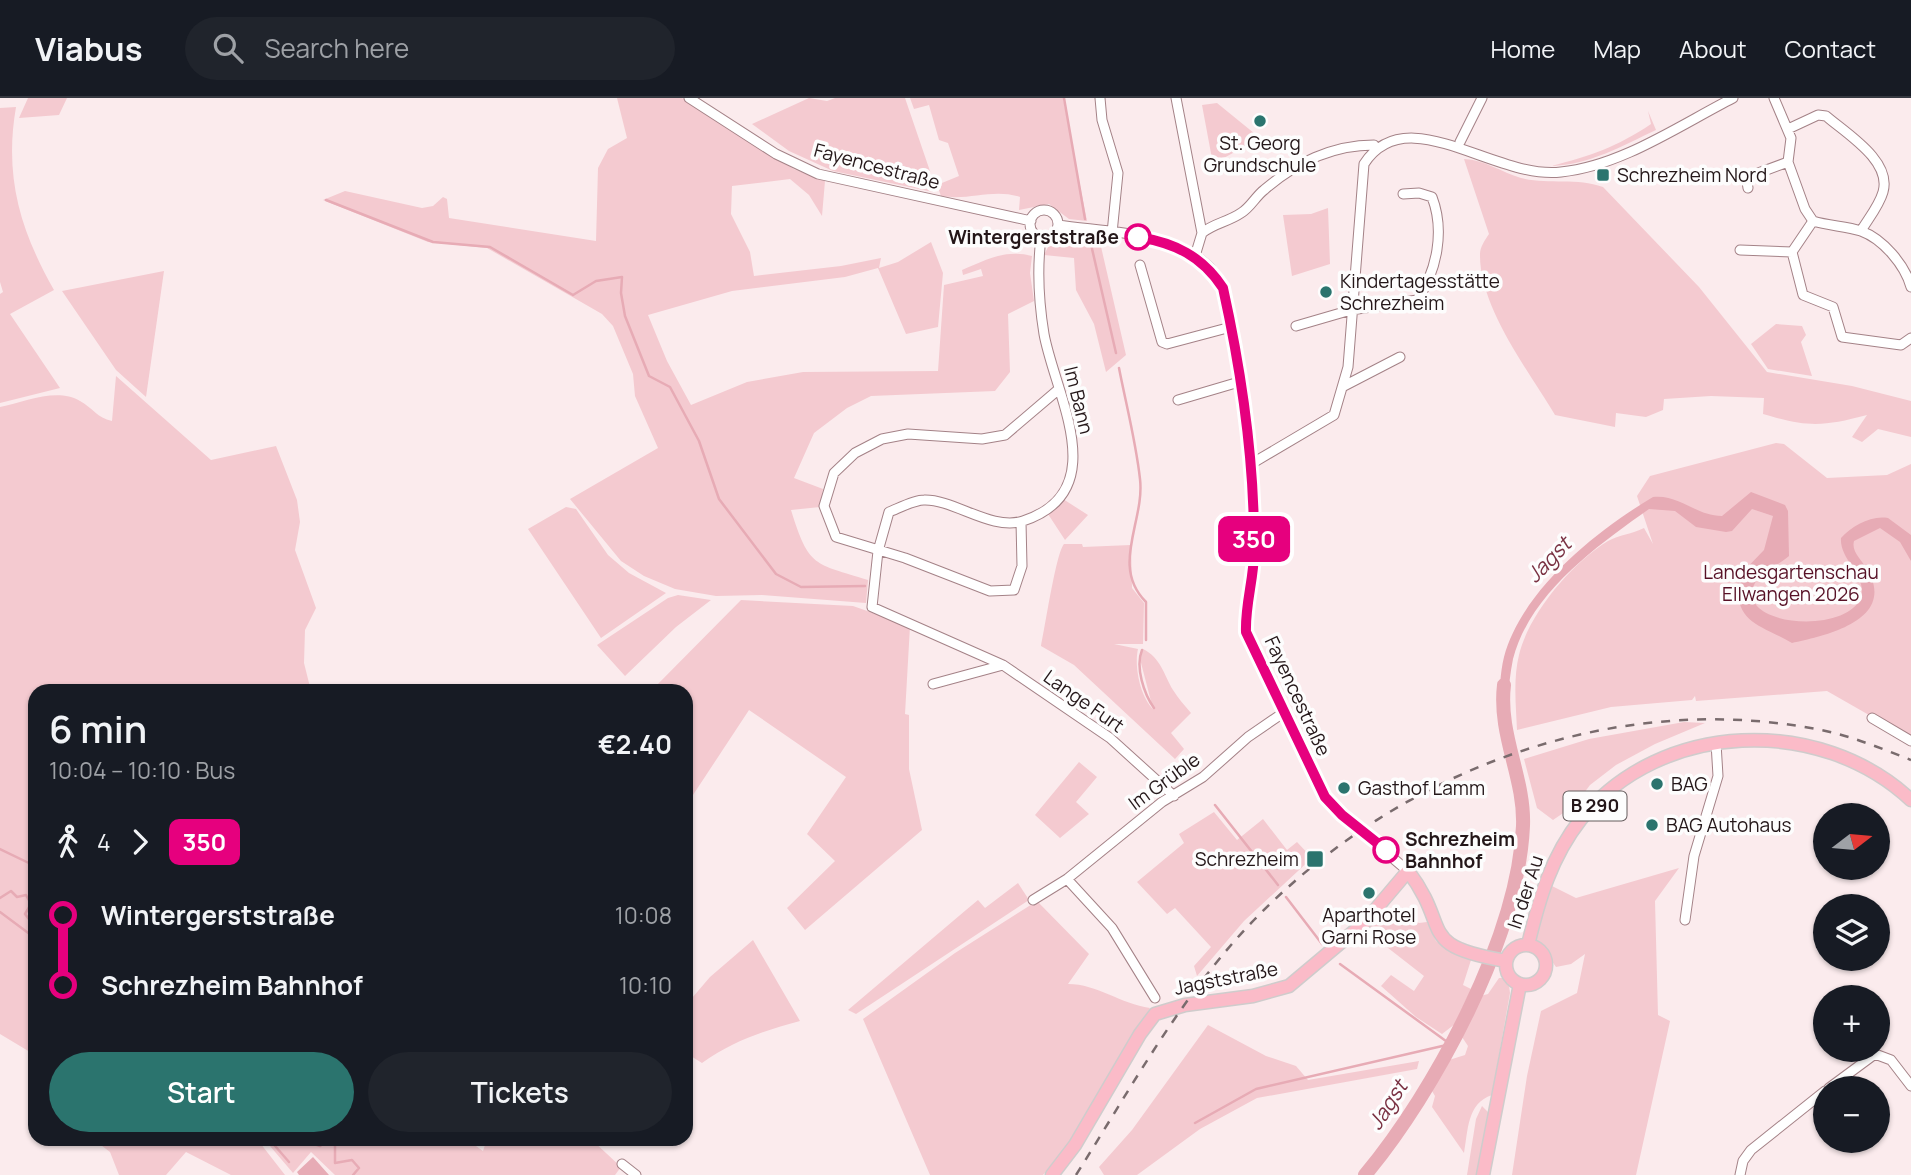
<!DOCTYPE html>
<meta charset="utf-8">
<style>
:root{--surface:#171b24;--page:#20242c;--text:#f1f3f6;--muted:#9ea1a6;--line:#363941;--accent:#2b746e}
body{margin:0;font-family:Manrope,sans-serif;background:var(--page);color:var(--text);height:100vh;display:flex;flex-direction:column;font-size:26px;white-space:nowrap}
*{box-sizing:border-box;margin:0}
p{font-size:23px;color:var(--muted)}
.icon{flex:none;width:38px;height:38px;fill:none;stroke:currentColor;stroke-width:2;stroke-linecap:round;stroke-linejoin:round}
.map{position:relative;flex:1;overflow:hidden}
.details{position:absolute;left:28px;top:586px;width:665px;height:462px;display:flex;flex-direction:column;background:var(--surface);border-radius:21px;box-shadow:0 2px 5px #0004}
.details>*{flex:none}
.badge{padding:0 14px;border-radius:10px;font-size:24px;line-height:46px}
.needle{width:46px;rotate:74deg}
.tools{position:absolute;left:1813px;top:705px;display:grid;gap:14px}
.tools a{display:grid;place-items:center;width:77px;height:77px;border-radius:50%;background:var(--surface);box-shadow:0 2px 5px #0004;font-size:35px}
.map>.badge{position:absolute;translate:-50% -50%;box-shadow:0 0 0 4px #fff}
.legs{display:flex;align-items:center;gap:10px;height:77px;padding:0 21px;font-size:23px}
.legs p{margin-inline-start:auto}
.headline{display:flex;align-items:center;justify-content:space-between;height:119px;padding:0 21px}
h1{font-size:38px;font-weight:600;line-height:52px}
.primary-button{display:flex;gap:14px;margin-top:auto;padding:14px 21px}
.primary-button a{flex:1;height:80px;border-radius:42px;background:var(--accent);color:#fff;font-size:28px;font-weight:600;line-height:80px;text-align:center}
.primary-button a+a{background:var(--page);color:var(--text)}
ul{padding:0 21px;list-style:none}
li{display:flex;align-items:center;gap:24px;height:70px;font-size:26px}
li i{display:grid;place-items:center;width:10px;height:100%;margin:0 9px;background:currentColor}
li i::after{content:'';width:18px;height:18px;margin:-9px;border:5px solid;border-radius:50%;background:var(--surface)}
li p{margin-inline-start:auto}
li:first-child i{background:linear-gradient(#0000 50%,currentColor 0)}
li:last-child i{background:linear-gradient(currentColor 50%,#0000 0)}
header{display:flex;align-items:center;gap:42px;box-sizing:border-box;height:98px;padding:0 35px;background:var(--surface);border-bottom:2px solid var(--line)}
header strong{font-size:33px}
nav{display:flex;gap:38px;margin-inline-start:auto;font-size:24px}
.search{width:490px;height:63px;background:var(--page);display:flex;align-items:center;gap:18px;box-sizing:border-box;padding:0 24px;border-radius:38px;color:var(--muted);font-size:26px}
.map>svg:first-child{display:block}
.green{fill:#f4cad0}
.water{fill:#e7abb5}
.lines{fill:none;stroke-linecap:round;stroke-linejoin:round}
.stream{stroke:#e7abb5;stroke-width:2.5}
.river{stroke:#e7abb5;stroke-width:14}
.minor-casing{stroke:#a48287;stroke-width:11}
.major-casing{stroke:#cfcccc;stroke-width:15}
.minor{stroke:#fff;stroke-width:9}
.major{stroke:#fbbbc8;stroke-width:12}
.rail{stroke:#796b6d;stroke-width:2.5;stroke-dasharray:9 9;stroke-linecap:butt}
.line-1-casing{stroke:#fff;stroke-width:16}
.line-1{stroke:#e6007e;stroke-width:10}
.poi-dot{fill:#2b746e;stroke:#fdfdfd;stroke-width:2.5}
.stop-1-dot{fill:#fff;stroke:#e6007e;stroke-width:3.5}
.labels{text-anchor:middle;stroke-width:7;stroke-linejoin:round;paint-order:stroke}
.shield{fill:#fdfdfd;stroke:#655c5d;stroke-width:2}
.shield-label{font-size:18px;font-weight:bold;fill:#241719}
.poi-label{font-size:19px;fill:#241719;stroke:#fdfdfd;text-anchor:start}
.street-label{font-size:19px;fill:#241719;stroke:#fdfdfd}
.stop-label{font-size:19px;font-weight:bold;fill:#241719;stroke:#fdfdfd;text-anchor:end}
.park-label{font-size:19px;fill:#571126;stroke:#fdfdfd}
.water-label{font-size:21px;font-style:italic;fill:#7a3243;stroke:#fdfdfd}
</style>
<header>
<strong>Viabus</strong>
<div class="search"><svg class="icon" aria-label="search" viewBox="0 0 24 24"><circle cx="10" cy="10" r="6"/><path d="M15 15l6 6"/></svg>Search here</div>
<nav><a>Home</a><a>Map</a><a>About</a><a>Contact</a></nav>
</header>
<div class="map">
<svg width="1911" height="1077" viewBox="0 0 1911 1077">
<rect width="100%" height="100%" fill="#fbebed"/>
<path class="green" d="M28,0H67L59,17L19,20Z
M617,0H682L794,71L825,83L822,118L809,97L790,81L732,88L731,116L750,154L754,178L841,168L881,160L879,170L898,164L931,144L943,175L938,229L906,236L878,170L845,179L732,193L648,217L667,263L691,307L747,284L803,274L938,273L944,187L983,178L981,171L963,177L962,172C986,162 1005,151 1032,158L1030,175L1034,203L1008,216L1010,274L995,293L871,298L847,310L814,335L794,380L823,391L820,409L791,412C809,470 814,465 868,482L866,505L762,497L716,498L675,491L644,478L621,463L570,401L658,350L635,298L633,276L613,228L602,216L487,150L428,144L323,102L345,93L422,110L433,108L443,99L447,101L449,120L596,143L598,70L608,51L627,40Z
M809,0L827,3L835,0H905L932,79L933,94L833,73L789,53L752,26Z
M910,0H1063L1087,123L1069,121L1049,106L1019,112L1020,99C993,90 969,103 941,98L937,87L959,78L948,45L939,42L929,7L914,11Z
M1217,5L1260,40L1213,66L1202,7Z
M16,9C4,78 20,132 54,192L10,216L60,290L0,305V196L3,194L0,184V10Z
M1648,13L1656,32C1622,48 1589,67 1551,68C1590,58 1617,49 1651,26Z
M1464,61C1485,62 1501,74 1521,80C1548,87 1576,79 1603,89L1699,189L1767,274L1852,288L1911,303V339L1878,331L1862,344L1852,339L1867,317C1822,329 1807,329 1763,316L1764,300L1711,298L1664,301L1663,312L1646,319L1616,315L1615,329L1555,317C1528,272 1479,209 1480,156C1480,149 1485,142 1489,136Z
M1328,110L1330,166L1292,178L1283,117L1311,116Z
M1063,139L1099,140L1126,257L1106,274L1094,226L1076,192L1074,160L1044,157L1049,147Z
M164,173L146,299L116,272L62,193Z
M1776,226L1802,228L1806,237L1801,244L1812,278L1768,271L1751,246Z
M116,278L211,362L276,348L297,402L300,424L295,452L316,510L305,532L304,565L311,593H35V957L0,936V309C25,304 57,289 80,303C93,310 97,320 112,323Z
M1776,345L1784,346L1827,380L1887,377L1911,366V641L1827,593L1696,603L1695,598L1692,602L1611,609L1517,632C1516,608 1513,581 1519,557C1529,515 1572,465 1608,443C1619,437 1632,436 1644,430L1653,446L1637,398L1650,378Z
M1063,401L1088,417L1065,442L1048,416Z
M566,409L576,411L608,457L629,475L666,495L601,540L528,431Z
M1064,446H1082L1083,449L1131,447L1132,490L1144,505L1143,546H1114L1138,551C1134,568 1140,598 1153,611L1140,561L1143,551C1161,560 1164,577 1173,592C1178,600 1185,608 1191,615L1171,635L1184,651L1175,661L1074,567L1041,548C1045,530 1056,455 1064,446Z
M678,497L711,502L676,529L625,578L597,547L668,500Z
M741,502L853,508L910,528L905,616L909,617V671L922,732L805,832L787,810L835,763L807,736L846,679L749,612L693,697L686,692V593H651Z
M1684,624L1705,625L1655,646L1616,667L1590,687L1575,707L1553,722L1537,710L1524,661L1589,641Z
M1079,664L1097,679L1076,704L1089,716L1060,740L1035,717Z
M1214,714L1237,742L1263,721L1287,752L1297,744L1312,760L1244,823L1197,878L1194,868L1211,849L1175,810L1167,816L1137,784L1184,745L1179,736Z
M1679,770L1655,803L1658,917L1670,923L1636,1077H1512L1527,978L1541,913L1577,895L1585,856L1571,866L1556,869L1535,839L1549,794L1552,788L1576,800Z
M1018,785L1029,802L856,916L848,912L966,812L978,802L985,810Z
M1037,803L1089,856L1068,886C1097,886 1121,906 1150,910L1071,1044L1043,1077H930L863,921L955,855Z
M1386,809L1419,825L1427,824L1436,843L1471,862L1463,887L1471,891L1455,926L1442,936L1416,919L1381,888L1391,877L1414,893L1424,878L1365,832Z
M753,842L800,923C763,933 733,943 702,965L686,955V907L710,879Z
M1499,880H1508L1510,895L1492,997C1467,1005 1468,1033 1464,1055L1432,1009L1435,998L1429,988L1449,962L1465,957L1468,948L1460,936L1480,898L1488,896Z
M1208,927L1266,958L1296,968L1308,982L1419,963L1417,971L1257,1000L1200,1031L1137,1077H1104L1099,1069L1132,1032Z
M1482,1008L1489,1015L1478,1077H1467L1476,1021Z
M93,1041H257L285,1077H231L186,1054L166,1077H119L110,1054Z
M264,1041H466L483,1053L487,1041H591L621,1069L615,1077H335L311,1054L293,1075Z"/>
<path class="water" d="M1751,394L1785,407L1788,413L1789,458C1779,467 1761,474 1755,485C1732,528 1847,538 1861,499C1868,480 1839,461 1841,440C1852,428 1871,417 1888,420L1911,437V463L1900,444L1880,430L1854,443C1851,454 1862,462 1867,471C1897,521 1829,537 1792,545C1757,525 1734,525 1738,479L1764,452L1773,418L1752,411L1732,433L1726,434L1696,429L1675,413L1649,411C1597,448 1530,495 1513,561C1510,575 1509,590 1507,604L1498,608C1500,593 1500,575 1504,559C1522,492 1596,433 1653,399C1679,396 1696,418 1722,418Z
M313,1059L329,1077H299L297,1074Z"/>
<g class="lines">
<path class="stream" d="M1064,0L1085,121
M326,102L433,144L490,149L573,197L596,183L622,179L621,195L625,218L649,278L670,289L699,343L719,401L776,476L801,489L865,488
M1090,142L1116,255
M1119,270C1126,306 1136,344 1140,381C1145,423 1110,468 1146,504V542
M1142,552C1135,569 1144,596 1154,610
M1215,707L1278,787
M0,751L35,768
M1286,799L1322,846
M0,800L11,793L17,799L26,797L31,806L25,816L35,829
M0,814L35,840
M1340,866L1450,946
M1195,1025L1256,991L1451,946
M269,1041L289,1064
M300,1041L320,1048L330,1041
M330,1041L335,1046V1065L352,1062L359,1070L353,1077"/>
<path class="river" d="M1365,1077C1435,993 1518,839 1523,728C1525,680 1498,637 1504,587"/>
<g class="minor-casing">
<path id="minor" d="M689,0L776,56L818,76L1031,123
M1100,0L1102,22L1118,75L1112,135
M1176,0L1202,135L1195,158
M1774,0L1791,40L1788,64L1805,111L1813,123C1829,128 1846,128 1861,133C1883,141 1905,167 1911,189
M1788,31L1818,17L1826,18C1847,36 1892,63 1883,94C1879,108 1868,121 1861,133
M1460,44L1482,0
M1748,90L1747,84L1753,77L1788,64
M1030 126a14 14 0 1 1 28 0a14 14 0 1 1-28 0Z
M1813,123L1792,154L1803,197L1833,209L1842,239L1901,247L1911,240
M1058,127C1104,134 1171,133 1207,167C1214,173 1218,182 1222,189C1242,276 1255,366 1254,454C1254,481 1245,506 1246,534L1325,699L1342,717L1408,773
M1202,135C1214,125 1228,124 1241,115C1250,110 1256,98 1264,92C1295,65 1333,47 1374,47
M1041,140C1037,171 1039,205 1044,236C1055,297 1114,393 1023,423C991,433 954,401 924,402C914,402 899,410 889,414L878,453L872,509L1003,567L1110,640L1174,698
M1740,152L1792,154
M1140,167L1162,244L1167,246L1231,229
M1296,228L1351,212L1417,202C1437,173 1445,133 1432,99L1419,95L1403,96
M1344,288L1400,259
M1178,302L1239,284
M1251,366L1334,317L1348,269L1364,66C1407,0 1494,82 1561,74C1621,68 1680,27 1733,0
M1021,424L1022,468L1014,492L990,493L905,460L836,439L824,408L834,375L855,355L882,341L908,336L982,341L1005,337L1059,291
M933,586L1003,567
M1872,620L1911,643
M1067,781L1112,830L1155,900
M1033,802L1067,781L1162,704L1203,679L1248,639L1283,615
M1685,822L1694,758L1718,678L1716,645
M1829,990L1875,956L1891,962L1911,988
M622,1066L636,1077
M1740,1077L1743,1063L1751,1052L1825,993"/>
</g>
<g class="major-casing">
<path id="major" d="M1528,847C1539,801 1551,759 1581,721C1661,622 1820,617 1911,702
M1506 867a20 20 0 1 1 40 0a20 20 0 1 1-40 0Z
M1052,1077L1075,1047L1140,936L1155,916L1185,907L1253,898L1289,888L1364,825L1408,773C1453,832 1414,847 1506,863
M1483,1077L1520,886"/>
</g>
<use href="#minor" class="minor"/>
<use href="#major" class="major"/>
<path class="rail" d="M1076,1077C1131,990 1182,896 1254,822C1397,674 1611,592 1816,631C1849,637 1880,650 1911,662"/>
</g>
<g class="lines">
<g class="line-1-casing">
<path id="line-1" d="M1138,139C1175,145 1202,158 1223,190C1242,276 1255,366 1254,454C1254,481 1245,506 1246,534L1325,699L1342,717L1386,752"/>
</g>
<use href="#line-1" class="line-1"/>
</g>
<g class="poi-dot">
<circle cx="1260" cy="23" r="7"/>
<rect x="1596" y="70" width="14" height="14" rx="3.5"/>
<circle cx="1326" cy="194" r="7"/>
<circle cx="1657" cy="686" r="7"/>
<circle cx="1344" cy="690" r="7"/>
<circle cx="1652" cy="727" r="7"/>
<rect x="1306" y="752" width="18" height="18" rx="3.5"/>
<circle cx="1369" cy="795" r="7"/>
</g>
<g class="stop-1-dot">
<circle cx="1138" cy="139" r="12"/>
<circle cx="1386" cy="752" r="12"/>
</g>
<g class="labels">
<rect class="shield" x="1563.5" y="693.5" width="63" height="29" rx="5"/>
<g class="shield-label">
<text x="1595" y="714">B 290</text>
</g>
<g class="poi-label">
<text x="1260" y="52" text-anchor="middle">St. Georg<tspan x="1260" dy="22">Grundschule</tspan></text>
<text x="1617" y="84">Schrezheim Nord</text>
<text x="1340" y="190">Kindertagesstätte<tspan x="1340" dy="22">Schrezheim</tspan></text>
<text x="1671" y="693">BAG</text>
<text x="1358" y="697">Gasthof Lamm</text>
<text x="1666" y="734">BAG Autohaus</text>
<text x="1299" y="768" text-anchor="end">Schrezheim</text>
<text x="1369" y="824" text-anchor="middle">Aparthotel<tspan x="1369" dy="22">Garni Rose</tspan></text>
</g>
<g class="street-label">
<text transform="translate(877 68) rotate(15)" y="7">Fayencestraße</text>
<text transform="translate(1079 302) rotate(76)" y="7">Im Bann</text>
<text transform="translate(1298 598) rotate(65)" y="7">Fayencestraße</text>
<text transform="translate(1084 603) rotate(35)" y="7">Lange Furt</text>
<text transform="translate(1164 683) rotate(-36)" y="7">Im Grüble</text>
<text transform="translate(1525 794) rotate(-72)" y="7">In der Au</text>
<text transform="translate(1226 880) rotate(-11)" y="7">Jagststraße</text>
</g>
<g class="stop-label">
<text x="1119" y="146">Wintergerststraße</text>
<text x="1405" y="748" text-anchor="start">Schrezheim<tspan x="1405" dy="22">Bahnhof</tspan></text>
</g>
<g class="park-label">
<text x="1791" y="481">Landesgartenschau<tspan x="1791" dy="22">Ellwangen 2026</tspan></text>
</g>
<g class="water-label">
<text transform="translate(1549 462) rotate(-46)" y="7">Jagst</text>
<text transform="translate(1388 1007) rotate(-57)" y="7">Jagst</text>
</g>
</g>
</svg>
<div class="tools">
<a><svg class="needle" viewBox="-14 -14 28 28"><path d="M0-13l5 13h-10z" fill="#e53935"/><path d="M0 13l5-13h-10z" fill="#9ea1a6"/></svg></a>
<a><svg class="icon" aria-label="layers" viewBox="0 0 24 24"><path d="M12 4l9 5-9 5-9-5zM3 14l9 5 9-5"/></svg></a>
<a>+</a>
<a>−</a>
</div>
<b class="badge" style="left:1254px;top:441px;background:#e6007e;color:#fff">350</b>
<section class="details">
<div class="headline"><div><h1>6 min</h1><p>10:04 – 10:10 · Bus</p></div><b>€2.40</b></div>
<div class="legs"><svg class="icon" aria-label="walk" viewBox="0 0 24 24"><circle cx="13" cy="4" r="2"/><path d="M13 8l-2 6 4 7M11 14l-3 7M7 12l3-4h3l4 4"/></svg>4<svg class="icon" aria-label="forward" viewBox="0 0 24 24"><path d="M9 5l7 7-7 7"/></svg><b class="badge" style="background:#e6007e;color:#fff">350</b></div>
<ul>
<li><i style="color:#e6007e"></i><b>Wintergerststraße</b><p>10:08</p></li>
<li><i style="color:#e6007e"></i><b>Schrezheim Bahnhof</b><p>10:10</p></li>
</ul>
<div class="primary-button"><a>Start</a><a>Tickets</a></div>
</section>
</div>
